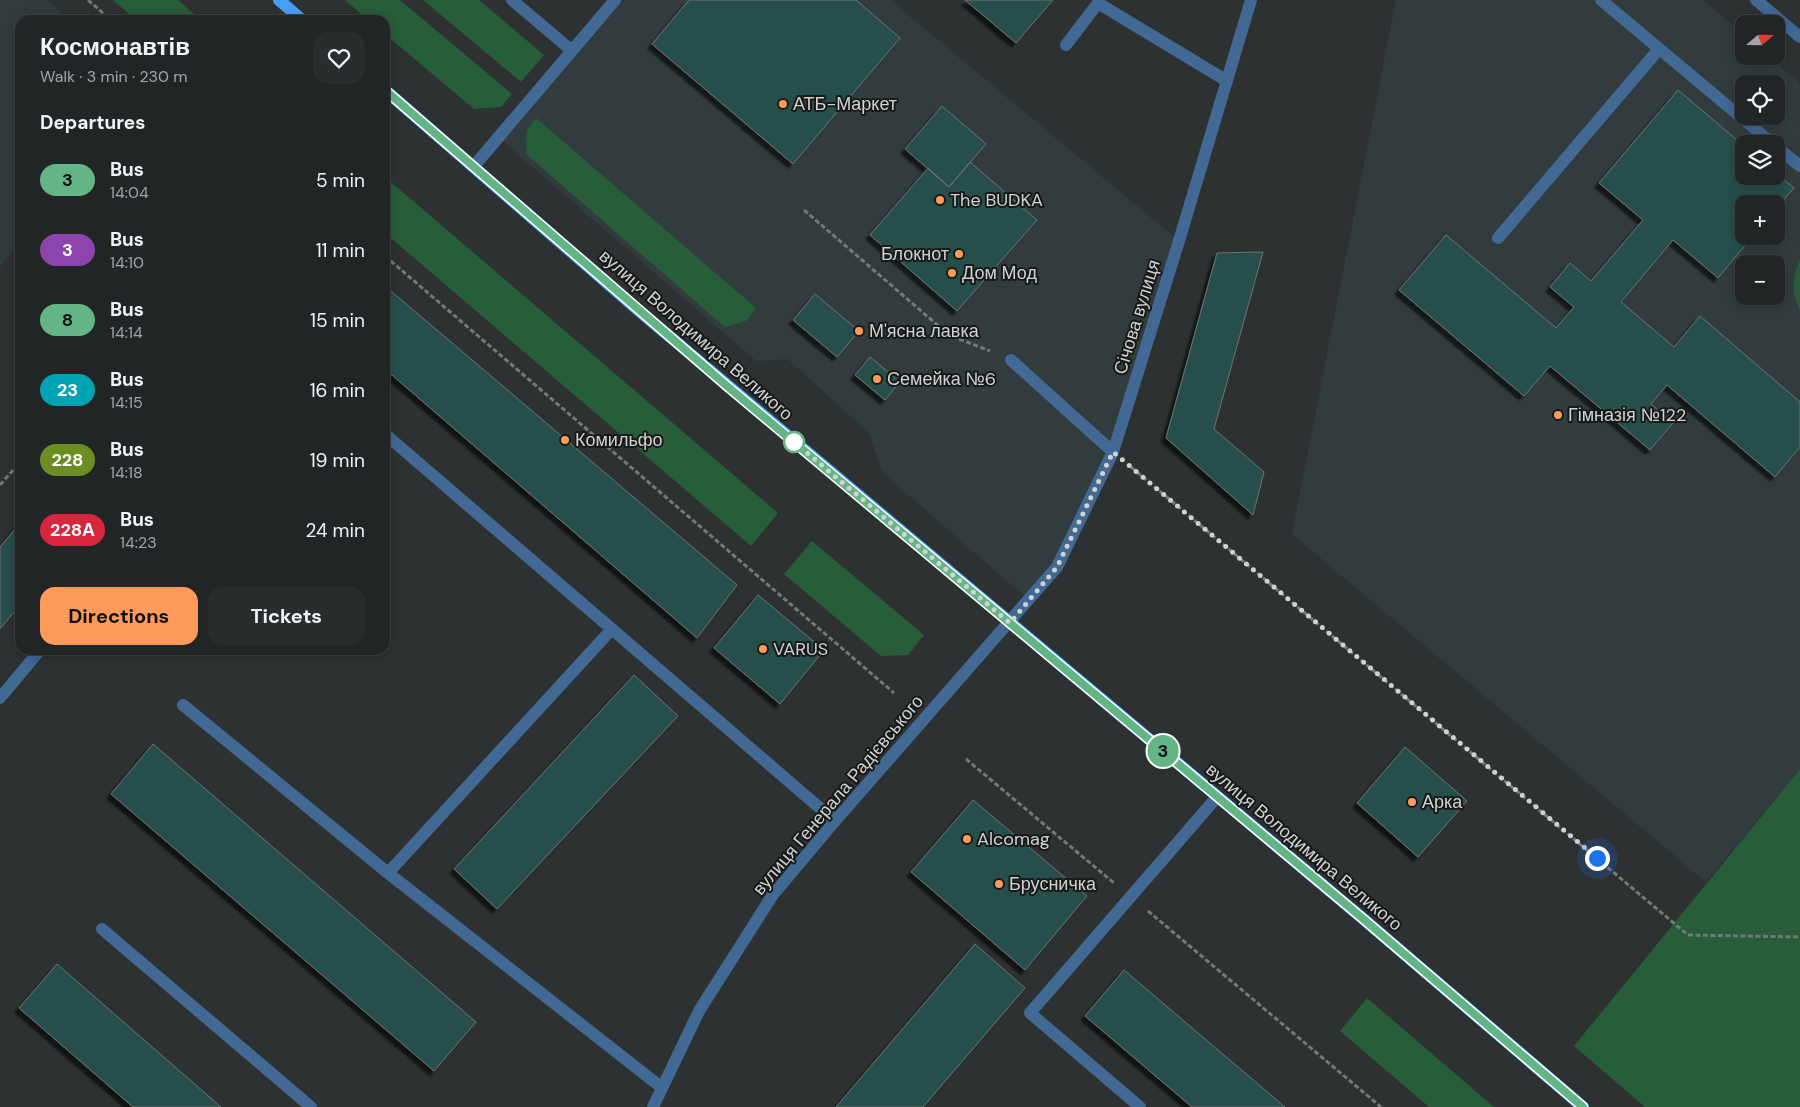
<!DOCTYPE html>
<meta charset="utf-8">
<style>
:root{--surface:#222526;--page:#2a2d2e;--text:#f1f3f6;--muted:#a2a5a7;--line:#3f4243;--accent:#ff9b5a}
body{margin:0;font-family:"DM Sans",sans-serif;background:var(--page);color:var(--text);height:100vh;display:flex;flex-direction:column;font-size:19px;white-space:nowrap}
*{box-sizing:border-box;margin:0}
p{font-size:16px;color:var(--muted)}
.icon{flex:none;width:28px;height:28px;fill:none;stroke:currentColor;stroke-width:2;stroke-linecap:round;stroke-linejoin:round}
.map{position:relative;flex:1;overflow:hidden}
.sheet{position:absolute;left:15px;top:15px;width:375px;height:640px;display:flex;flex-direction:column;background:var(--surface);border-radius:15px;box-shadow:0 2px 12px #0003,0 0 0 1px var(--line)}
.sheet>*{flex:none}
.badge{padding:0 10px;border-radius:16px;font-size:18px;line-height:32px}
.needle{width:32px;rotate:70deg}
.tools{position:absolute;left:1735px;top:15px;display:grid;gap:10px}
.tools a{display:grid;place-items:center;width:50px;height:50px;border-radius:10px;background:var(--surface);box-shadow:0 2px 12px #0003,0 0 0 1px var(--line);font-size:25px}
.you{position:absolute;width:25px;height:25px;margin:-12px;border:4px solid #fff;border-radius:50%;background:#1a73e8;box-shadow:0 0 0 8px #1a73e833}
.map>.badge{position:absolute;translate:-50% -50%;box-shadow:0 0 0 2px #fff}
h2{padding:0 25px;font-size:19px;line-height:45px}
.round{display:grid;place-items:center;flex:none;width:52px;height:52px;border-radius:15px;background:var(--page)}
.summary{display:flex;align-items:center;justify-content:space-between;height:85px;padding:0 25px}
h1{font-size:24px;font-weight:700;line-height:38px}
.button{display:flex;gap:10px;margin-top:auto;padding:10px 25px}
.button a{flex:1;height:58px;border-radius:15px;background:var(--accent);color:#111;font-size:20px;font-weight:700;line-height:58px;text-align:center}
.button a+a{background:var(--page);color:var(--text)}
ul{padding:0;list-style:none}
li{display:flex;align-items:center;gap:15px;height:70px;padding:0 25px}
li div{flex:1}
li b{display:block;font-size:19px}
li em{font-style:normal}
li .badge{min-width:55px;font-weight:700;text-align:center}
.map>svg:first-child{display:block}
.built{fill:#323c3f;fill-rule:evenodd}
.green{fill:#275d38}
.building{fill:#25504b;stroke:#707372;filter:url(#shadow)}
.lines{fill:none;stroke-linecap:round;stroke-linejoin:round}
.path{stroke:#757878;stroke-width:3;stroke-dasharray:5 2.5;stroke-linecap:butt}
.minor{stroke:#416994;stroke-width:12}
.major{stroke:#479ff7;stroke-width:12}
.line-casing{stroke:#fff;stroke-width:11}
.line{stroke:#64b586;stroke-width:8}
.walk{stroke:#d1d3d3;stroke-width:5;stroke-dasharray:0 9}
.poi-dot{fill:#ff9b5a;stroke:#181919;stroke-width:2}
.stop-dot{fill:#fff;stroke:#64b586;stroke-width:2.5}
.labels{text-anchor:middle;stroke-width:4;stroke-linejoin:round;paint-order:stroke}
.poi-label{font-size:18px;fill:#d1d3d3;stroke:#181919;text-anchor:start}
.street-label{font-size:18px;fill:#d1d3d3;stroke:#181919}
</style>
<div class="map">
<svg width="1800" height="1107" viewBox="0 0 1800 1107">
<defs>
<filter id="shadow"><feDropShadow dx="-4.5" dy="4.5" stdDeviation="1" flood-color="#0009"/></filter>
</defs>
<rect width="100%" height="100%" fill="#2e3132"/>
<path class="built" d="M0,0H47L70,20H20V243L0,266Z
M615,0H890L1179,241L1113,452L1057,567L1029,600L882,472L869,433L788,359L756,361L498,137Z
M1396,0H1703L1744,35V56H1768L1800,84V769L1706,882L1292,534ZM1744,84H1776V116H1744ZM1744,144H1776V176H1744ZM1744,204H1776V236H1744ZM1744,264H1776V296H1744Z"/>
<path class="green" d="M113,0H178L201,20H136Z
M345,0H400L512,94L501,107L474,109L385,34V20H368Z
M423,0H479L544,55L521,82Z
M536,118L756,308L746,321L725,327L526,154L527,130Z
M385,177L778,513L751,546L385,233Z
M1800,259V311C1791,293 1792,278 1800,259Z
M812,541L924,635L908,655L881,656L784,574Z
M1800,769V1107H1645L1574,1046Z
M1367,998L1494,1107H1429L1340,1031Z"/>
<path class="building" d="M689,0H856L900,38L793,164L652,44Z
M965,0H1053L1016,43Z
M1678,90L1744,146V176H1776V173L1794,188L1776,209V204H1744V236H1753L1718,278L1673,240L1621,302L1674,347L1700,316L1800,402V447L1775,477L1667,385L1651,404L1673,423L1650,450L1550,366L1524,396L1399,290L1446,235L1556,328L1574,307L1550,287L1570,263L1591,281L1643,220L1599,183Z
M942,106L986,144L949,187L905,149Z
M970,162L1037,220L957,311L870,235L928,168L949,187Z
M1263,252L1214,429L1264,472L1253,515L1166,438L1217,253Z
M385,286L737,585L697,638L385,369Z
M815,294L859,331L837,357L793,320Z
M870,357L900,382L885,400L855,375Z
M20,523V605L0,629V547Z
M758,595L824,650L780,704L714,648Z
M634,675L678,716L497,909L454,869Z
M153,744L476,1022L434,1071L111,794Z
M1405,747L1467,801L1418,857L1357,803Z
M973,800L1087,896L1025,970L911,872Z
M975,944L1025,988L923,1107H836Z
M57,964L221,1107H133L19,1008Z
M1124,970L1285,1107H1192L1085,1016Z"/>
<g class="lines">
<path class="path" d="M88,0L111,20
M804,210L949,335L990,351
M385,256L894,693
M1131,467L1688,935L1800,937
M0,485L20,462
M966,759L1114,883
M1148,911L1381,1107"/>
<path class="minor" d="M512,0L571,50
M1601,0L1773,144
M1756,0L1800,37
M1066,45L1098,3L1227,81
M1776,147L1800,166
M474,166L615,0
M1498,238L1659,49
M1011,360L1113,452
M385,434L835,821
M0,698L40,650
M183,705L388,873L661,1087
M388,873L612,629
M102,929L311,1107
M653,1107L699,1011L772,896L835,821L1057,567L1113,452L1179,241L1251,0
M1140,1107L1030,1013L1217,797"/>
<path class="major" d="M279,0L302,20
M385,90L638,310L1361,917L1583,1107"/>
</g>
<g class="lines">
<g class="line-casing">
<path id="line" d="M385,90L727,386L1361,917L1583,1107"/>
</g>
<use href="#line" class="line"/>
<path class="walk" d="M794,442L1010,623L1057,567L1113,452L1597,858"/>
</g>
<g class="poi-dot">
<circle cx="783" cy="104" r="5"/>
<circle cx="940" cy="200" r="5"/>
<circle cx="959" cy="254" r="5"/>
<circle cx="952" cy="273" r="5"/>
<circle cx="859" cy="331" r="5"/>
<circle cx="877" cy="379" r="5"/>
<circle cx="1558" cy="415" r="5"/>
<circle cx="565" cy="440" r="5"/>
<circle cx="763" cy="649" r="5"/>
<circle cx="1412" cy="802" r="5"/>
<circle cx="967" cy="839" r="5"/>
<circle cx="999" cy="884" r="5"/>
</g>
<circle class="stop-dot" cx="794" cy="442" r="10"/>
<g class="labels">
<g class="poi-label">
<text x="793" y="110">АТБ-Маркет</text>
<text x="950" y="206">The BUDKA</text>
<text x="949" y="260" text-anchor="end">Блокнот</text>
<text x="962" y="279">Дом Мод</text>
<text x="869" y="337">М'ясна лавка</text>
<text x="887" y="385">Семейка №6</text>
<text x="1568" y="421">Гімназія №122</text>
<text x="575" y="446">Комильфо</text>
<text x="773" y="655">VARUS</text>
<text x="1422" y="808">Арка</text>
<text x="977" y="845">Alcomag</text>
<text x="1009" y="890">Брусничка</text>
</g>
<g class="street-label">
<text transform="translate(1137 317) rotate(-73)" y="6">Січова вулиця</text>
<text transform="translate(696 335) rotate(41)" y="6">вулиця Володимира Великого</text>
<text transform="translate(838 795) rotate(-50)" y="6">вулиця Генерала Радієвського</text>
<text transform="translate(1304 847) rotate(40)" y="6">вулиця Володимира Великого</text>
</g>
</g>
</svg>
<div class="tools">
<a><svg class="needle" viewBox="-14 -14 28 28"><path d="M0-13l5 13h-10z" fill="#e53935"/><path d="M0 13l5-13h-10z" fill="#a2a5a7"/></svg></a>
<a><svg class="icon" aria-label="locate" viewBox="0 0 24 24"><circle cx="12" cy="12" r="6"/><path d="M12 2v4M12 18v4M2 12h4M18 12h4"/></svg></a>
<a><svg class="icon" aria-label="layers" viewBox="0 0 24 24"><path d="M12 4l9 5-9 5-9-5zM3 14l9 5 9-5"/></svg></a>
<a>+</a>
<a>−</a>
</div>
<div class="you" style="left:1597px;top:858px"></div>
<b class="badge" style="left:1163px;top:751px;background:#64b586;color:#111">3</b>
<section class="sheet">
<div class="summary"><div><h1>Космонавтів</h1><p>Walk · 3 min · 230 m</p></div><a class="round"><svg class="icon" aria-label="heart" viewBox="0 0 24 24"><path d="M12 20l-8-8c-3-5 5-10 8-4 3-6 11-1 8 4z"/></svg></a></div>
<h2>Departures</h2>
<ul>
<li><span class="badge" style="background:#64b586;color:#111">3</span><div><b>Bus</b><p>14:04</p></div><em>5 min</em></li>
<li><span class="badge" style="background:#8e44ad;color:#fff">3</span><div><b>Bus</b><p>14:10</p></div><em>11 min</em></li>
<li><span class="badge" style="background:#64b586;color:#111">8</span><div><b>Bus</b><p>14:14</p></div><em>15 min</em></li>
<li><span class="badge" style="background:#00a3b4;color:#fff">23</span><div><b>Bus</b><p>14:15</p></div><em>16 min</em></li>
<li><span class="badge" style="background:#6b8e23;color:#fff">228</span><div><b>Bus</b><p>14:18</p></div><em>19 min</em></li>
<li><span class="badge" style="background:#d7263d;color:#fff">228А</span><div><b>Bus</b><p>14:23</p></div><em>24 min</em></li>
</ul>
<div class="button"><a>Directions</a><a>Tickets</a></div>
</section>
</div>
